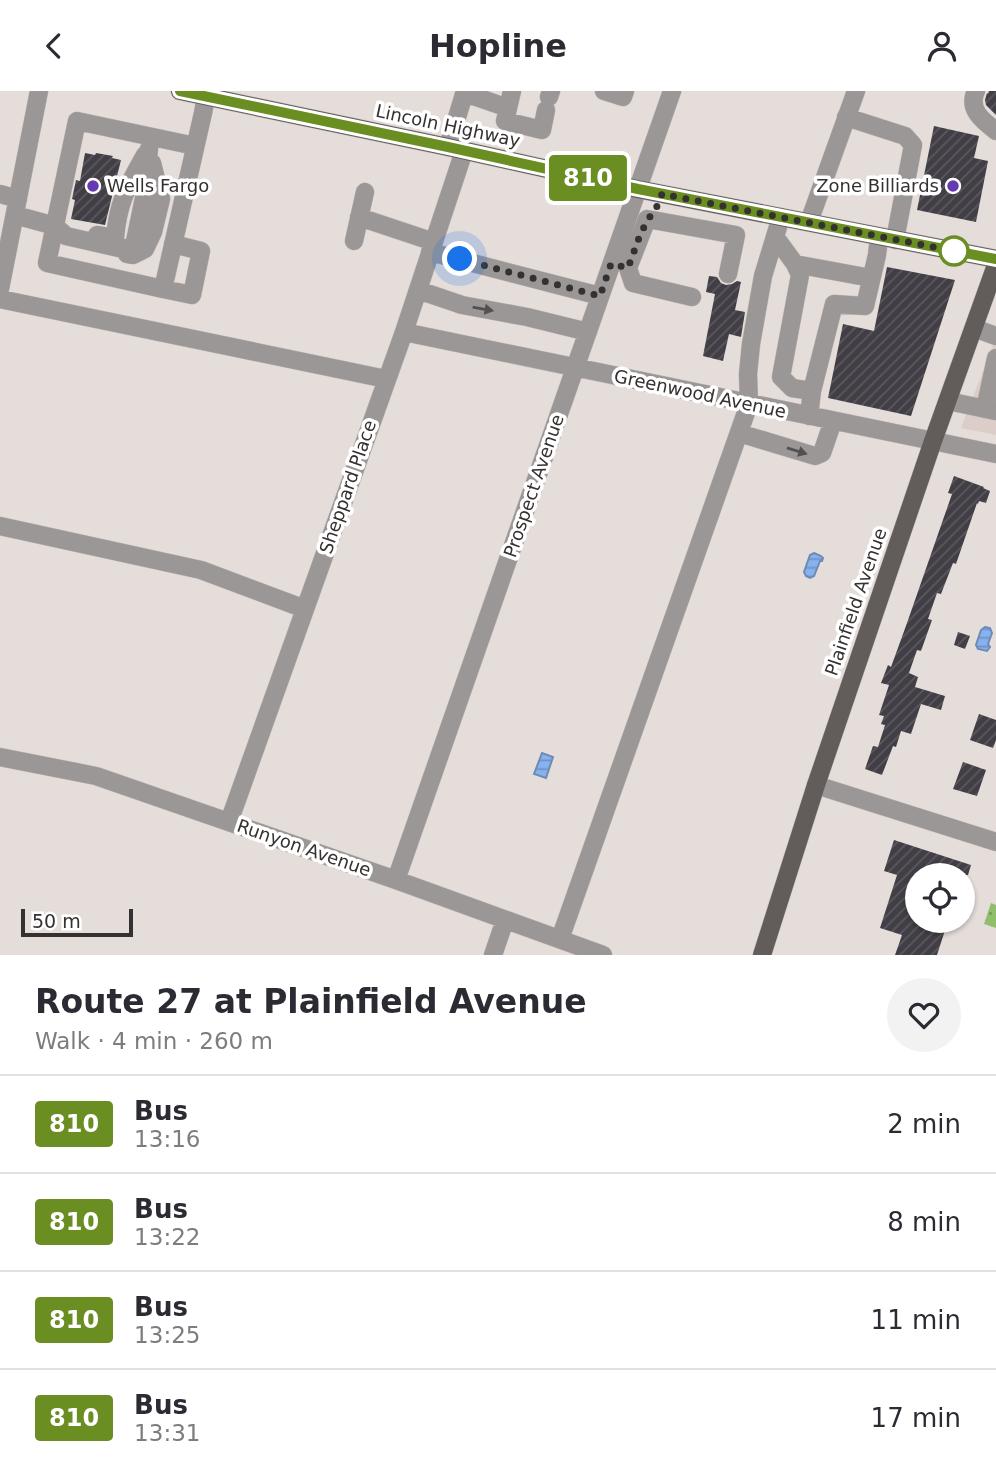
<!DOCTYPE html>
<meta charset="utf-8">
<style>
:root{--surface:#fff;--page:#f2f2f3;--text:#2b2b33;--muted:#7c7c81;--line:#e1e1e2}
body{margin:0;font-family:"DejaVu Sans",sans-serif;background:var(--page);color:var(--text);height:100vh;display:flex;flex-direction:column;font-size:26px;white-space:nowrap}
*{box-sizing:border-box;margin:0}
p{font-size:23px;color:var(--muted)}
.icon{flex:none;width:38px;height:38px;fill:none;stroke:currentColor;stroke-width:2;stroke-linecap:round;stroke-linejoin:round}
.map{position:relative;height:864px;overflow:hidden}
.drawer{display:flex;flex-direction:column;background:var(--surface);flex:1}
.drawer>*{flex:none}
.badge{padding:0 14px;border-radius:5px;font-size:24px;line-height:46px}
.fabs{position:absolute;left:905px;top:772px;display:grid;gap:14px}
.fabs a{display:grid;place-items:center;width:70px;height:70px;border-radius:50%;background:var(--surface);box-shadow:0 2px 5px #0004;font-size:35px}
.scale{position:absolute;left:21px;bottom:18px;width:112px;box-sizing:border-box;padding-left:7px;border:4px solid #343130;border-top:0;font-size:19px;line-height:24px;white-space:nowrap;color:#343130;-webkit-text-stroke:5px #fff;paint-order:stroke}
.you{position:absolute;width:35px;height:35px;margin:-18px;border:5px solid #fff;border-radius:50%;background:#1a73e8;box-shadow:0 0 0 10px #1a73e833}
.map>.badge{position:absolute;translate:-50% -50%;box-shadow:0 0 0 4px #fff}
.round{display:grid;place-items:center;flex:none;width:74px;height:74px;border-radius:37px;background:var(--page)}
.summary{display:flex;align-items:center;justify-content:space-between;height:119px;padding:0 35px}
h1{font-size:33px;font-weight:700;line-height:52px}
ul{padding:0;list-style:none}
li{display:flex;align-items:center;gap:21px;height:98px;padding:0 35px;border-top:2px solid var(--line)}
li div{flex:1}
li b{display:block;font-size:26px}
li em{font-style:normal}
li .badge{min-width:77px;font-weight:700;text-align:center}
header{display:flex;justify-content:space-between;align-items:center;height:91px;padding:0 35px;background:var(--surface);font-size:32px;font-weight:700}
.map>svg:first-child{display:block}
.built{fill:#ddcdc8}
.park{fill:url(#park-dots)}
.water{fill:url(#water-rules);stroke:#6e8bb6;stroke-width:2}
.building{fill:url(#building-hatch)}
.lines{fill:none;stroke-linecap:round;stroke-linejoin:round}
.minor-casing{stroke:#c2bbb8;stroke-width:19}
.major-casing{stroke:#c2bbb8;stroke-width:19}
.minor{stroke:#9a9796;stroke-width:18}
.major{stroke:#625c5b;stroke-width:18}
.oneway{fill:#53504f}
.line-casing{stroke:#fff;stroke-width:16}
.line{stroke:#6b8e23;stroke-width:10}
.walk{stroke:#343130;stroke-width:7;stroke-dasharray:0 12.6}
.poi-dot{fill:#663bb2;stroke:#fff;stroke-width:2.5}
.stop-dot{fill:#fff;stroke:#6b8e23;stroke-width:3.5}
.labels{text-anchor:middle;stroke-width:7;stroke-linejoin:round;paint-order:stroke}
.street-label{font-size:18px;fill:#343130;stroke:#fff}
.poi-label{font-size:18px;fill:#343130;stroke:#fff;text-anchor:start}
</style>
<header><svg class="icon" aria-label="back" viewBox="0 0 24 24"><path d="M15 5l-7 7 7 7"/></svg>Hopline<svg class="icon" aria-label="person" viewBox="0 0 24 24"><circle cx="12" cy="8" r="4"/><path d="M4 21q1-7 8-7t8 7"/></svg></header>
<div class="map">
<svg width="996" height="864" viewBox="0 0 996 864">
<defs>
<pattern id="park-dots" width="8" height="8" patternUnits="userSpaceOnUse" patternTransform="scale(1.75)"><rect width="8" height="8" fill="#91be6a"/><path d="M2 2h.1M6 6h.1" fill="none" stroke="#779b58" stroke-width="1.8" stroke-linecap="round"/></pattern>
<pattern id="water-rules" width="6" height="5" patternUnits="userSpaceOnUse" patternTransform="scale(1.75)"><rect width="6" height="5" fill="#87b2f0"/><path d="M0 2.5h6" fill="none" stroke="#6f91c3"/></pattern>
<pattern id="building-hatch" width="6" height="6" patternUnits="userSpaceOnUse" patternTransform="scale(1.75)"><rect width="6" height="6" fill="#413f45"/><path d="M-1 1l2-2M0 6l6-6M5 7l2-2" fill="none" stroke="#5b595e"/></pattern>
</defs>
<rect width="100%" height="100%" fill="#e5ddda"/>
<path class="built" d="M996,246V344L961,337Z"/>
<path class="park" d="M991,812L996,814V837L984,833Z"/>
<path class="water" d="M814,462L821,465L823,467L822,470H820L814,485L810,487L806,485L804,481L810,464Z
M985,536L990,537L992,542L988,553L990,556L987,560L978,558L976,554L981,539Z
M542,662L553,666L546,687L534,683Z"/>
<path class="building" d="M989,0H996V24L986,14L985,9L987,2L988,3Z
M934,35L979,45L974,67L988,70L976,131L917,119Z
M85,62L95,64L96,62L113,65L112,67L121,69L105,134L71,128L75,109L72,108L76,89L80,90Z
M887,176L955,189L911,325L828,307L843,233L874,240Z
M709,185L717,186L721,192L726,194L732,193L737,190L741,191L735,219L745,221L741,246L729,243L723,270L703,265L715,203L706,201Z
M954,385L984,396L983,397L990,400L986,412L979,410L978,413L977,412L956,473L953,472L941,503L937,502L928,528L932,529L921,560L917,559L909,582L918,586L915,596L945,605L941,619L921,613L911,643L901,640L896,656L893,655L882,684L865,678L873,655L878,656L885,634L881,633L884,625L879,624L889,594L881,592L888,574L891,576L907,532L952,403L948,402Z
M958,541L970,545L965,558L954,554Z
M979,623L996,629V649L993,657L970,649Z
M963,671L986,679L977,705L953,698Z
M894,749L971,774L968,784H917V830H948L937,864H895L902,844L880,837L897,784L884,780Z"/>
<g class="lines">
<g class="minor-casing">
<path id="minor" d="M512,0L505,30L542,39L546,19
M604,0L623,6L625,0
M976,0C967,18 983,30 996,40
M465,2L508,17
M549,6L551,0
M846,26L905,45L913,54L895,149
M448,56L465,0
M0,103L18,108
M15,124L55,135L66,145L123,158L134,155L144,107L149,58
M359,126L434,151
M809,131L856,0
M97,144L115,147C118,110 128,95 145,64
M776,147L795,173L800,184L781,286L792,297L812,300L809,325
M354,150L365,101
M173,153L201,160L192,204L163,198L203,22L206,6
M430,161L600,205
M127,163L133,164L145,158L153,141L161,108L152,72
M795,173L871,187
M0,198L39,0
M163,198L47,172L77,30L195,55
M418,199L462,214L527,226L588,241
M692,206L633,192L628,177L647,128L736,144L728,183
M0,208L386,288
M974,237L996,245
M404,241L996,363
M812,300L834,213L865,215L877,164L879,146
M948,310L995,320
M985,318L996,267
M739,342L815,365L822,362L833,330
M0,435L201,479L305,518
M0,666L96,685L396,789L603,864
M816,694L996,751
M229,731L404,241L464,60
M396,789L672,0
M560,848L749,313L748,283L751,253L763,185L781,126
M493,864L505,829"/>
</g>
<g class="major-casing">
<path id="major" d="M180,0L448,56L637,98L996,168
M762,864L816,694L933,350L996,174"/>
</g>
<use href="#minor" class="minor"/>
<use href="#major" class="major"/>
</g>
<defs><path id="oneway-solid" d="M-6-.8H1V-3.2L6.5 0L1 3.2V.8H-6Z" transform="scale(1.75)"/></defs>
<g class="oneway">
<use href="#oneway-solid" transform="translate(483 218) rotate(10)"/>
<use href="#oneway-solid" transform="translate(797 360) rotate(17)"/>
</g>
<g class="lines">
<g class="line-casing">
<path id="line" d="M180,0L448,56L638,98L996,168"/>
</g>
<use href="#line" class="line"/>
<path class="walk" d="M460,168L600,205L611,173L628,177L640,144L648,128L655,120L662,103L954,160"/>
</g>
<g class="poi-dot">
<circle cx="93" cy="95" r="7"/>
<circle cx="953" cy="95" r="7"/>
</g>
<circle class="stop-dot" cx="954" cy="160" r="14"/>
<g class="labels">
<g class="street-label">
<text transform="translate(448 35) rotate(12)" y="6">Lincoln Highway</text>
<text transform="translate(700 303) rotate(12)" y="6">Greenwood Avenue</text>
<text transform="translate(534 395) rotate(-71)" y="6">Prospect Avenue</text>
<text transform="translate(348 396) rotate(-71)" y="6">Sheppard Place</text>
<text transform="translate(856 511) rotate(-71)" y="6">Plainfield Avenue</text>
<text transform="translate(304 757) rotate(19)" y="6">Runyon Avenue</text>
</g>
<g class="poi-label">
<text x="107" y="101">Wells Fargo</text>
<text x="939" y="101" text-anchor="end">Zone Billiards</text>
</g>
</g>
</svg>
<div class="fabs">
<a><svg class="icon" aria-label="locate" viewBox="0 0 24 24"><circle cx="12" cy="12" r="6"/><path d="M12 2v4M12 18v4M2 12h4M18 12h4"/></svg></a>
</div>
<div class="scale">50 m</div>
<div class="you" style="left:460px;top:168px"></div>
<b class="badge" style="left:588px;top:87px;background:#6b8e23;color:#fff">810</b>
</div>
<section class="drawer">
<div class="summary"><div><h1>Route 27 at Plainfield Avenue</h1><p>Walk · 4 min · 260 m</p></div><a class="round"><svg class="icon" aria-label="heart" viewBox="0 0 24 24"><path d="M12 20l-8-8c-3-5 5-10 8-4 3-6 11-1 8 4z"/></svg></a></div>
<ul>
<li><span class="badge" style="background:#6b8e23;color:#fff">810</span><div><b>Bus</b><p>13:16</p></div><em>2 min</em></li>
<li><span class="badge" style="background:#6b8e23;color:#fff">810</span><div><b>Bus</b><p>13:22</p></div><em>8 min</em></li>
<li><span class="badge" style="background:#6b8e23;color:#fff">810</span><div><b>Bus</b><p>13:25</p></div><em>11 min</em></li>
<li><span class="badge" style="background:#6b8e23;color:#fff">810</span><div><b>Bus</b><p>13:31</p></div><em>17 min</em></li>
</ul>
</section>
